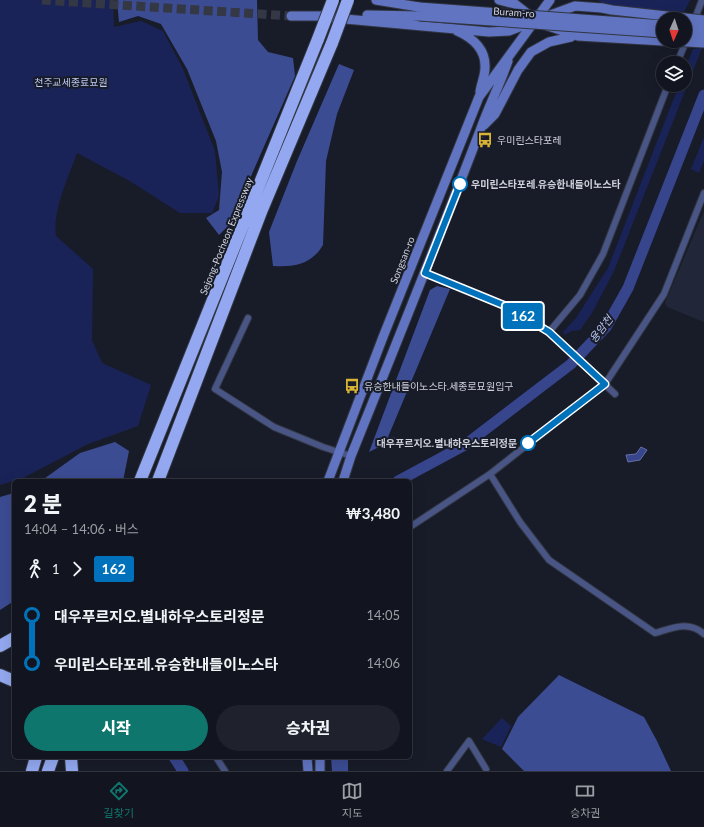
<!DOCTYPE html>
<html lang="ko">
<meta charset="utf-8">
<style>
:root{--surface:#12151f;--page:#1f222c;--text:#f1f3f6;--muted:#9c9fa4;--line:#31343d;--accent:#0f766e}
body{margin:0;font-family:Lato,"Noto Sans KR",sans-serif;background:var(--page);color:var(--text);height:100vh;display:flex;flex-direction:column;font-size:15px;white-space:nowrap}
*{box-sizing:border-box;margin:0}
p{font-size:13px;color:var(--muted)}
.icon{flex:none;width:22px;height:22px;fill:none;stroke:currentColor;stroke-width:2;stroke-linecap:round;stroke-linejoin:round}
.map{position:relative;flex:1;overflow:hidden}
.drawer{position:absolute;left:12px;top:479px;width:400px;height:280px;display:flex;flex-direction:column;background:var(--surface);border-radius:6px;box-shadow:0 4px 16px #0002,0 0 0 1px var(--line)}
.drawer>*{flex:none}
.badge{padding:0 8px;border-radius:3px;font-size:14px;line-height:26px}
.needle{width:26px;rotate:183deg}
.tools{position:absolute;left:656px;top:12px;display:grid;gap:8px}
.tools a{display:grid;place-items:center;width:36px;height:36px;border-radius:50%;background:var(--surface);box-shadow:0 4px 16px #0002,0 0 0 1px var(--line);font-size:20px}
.map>.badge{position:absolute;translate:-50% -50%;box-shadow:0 0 0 2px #fff}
.legs{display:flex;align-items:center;gap:6px;height:44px;padding:0 12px;font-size:13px}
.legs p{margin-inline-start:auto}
.overview{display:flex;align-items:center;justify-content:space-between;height:68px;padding:0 12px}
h1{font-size:22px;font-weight:800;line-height:30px}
.button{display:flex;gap:8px;margin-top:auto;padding:8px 12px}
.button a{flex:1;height:46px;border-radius:24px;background:var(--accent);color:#fff;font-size:16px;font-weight:800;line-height:46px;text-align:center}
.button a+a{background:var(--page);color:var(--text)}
ul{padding:0 12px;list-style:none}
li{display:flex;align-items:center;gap:14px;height:48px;font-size:15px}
li i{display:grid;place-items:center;width:6px;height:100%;margin:0 5px;background:currentColor}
li i::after{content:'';width:10px;height:10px;margin:-5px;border:3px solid;border-radius:50%;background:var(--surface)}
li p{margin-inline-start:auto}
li:first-child i{background:linear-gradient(#0000 50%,currentColor 0)}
li:last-child i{background:linear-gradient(currentColor 50%,#0000 0)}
.dock{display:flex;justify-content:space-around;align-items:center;height:56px;border-top:1px solid var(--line);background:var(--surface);font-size:11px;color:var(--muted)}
.dock a{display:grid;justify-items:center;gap:2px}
.dock .current{color:var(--accent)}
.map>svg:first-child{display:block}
.built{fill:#212738}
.green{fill:#1a2357}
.forest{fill:#3c4c93}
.water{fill:#37458c;stroke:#6570a4}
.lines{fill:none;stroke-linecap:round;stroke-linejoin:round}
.river{stroke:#37458c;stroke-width:11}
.secondary-tunnel{stroke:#343744;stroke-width:9;stroke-dasharray:9 4.5;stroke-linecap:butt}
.street-casing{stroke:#323642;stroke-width:8}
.secondary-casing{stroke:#323642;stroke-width:11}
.highway-casing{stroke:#323642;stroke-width:14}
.street{stroke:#485585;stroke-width:6}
.secondary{stroke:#6174c1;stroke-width:9}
.highway{stroke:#93a8f0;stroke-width:12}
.secondary-bridge-casing{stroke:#323642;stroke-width:11;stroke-linecap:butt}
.highway-bridge-casing{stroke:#323642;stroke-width:14;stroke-linecap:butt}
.secondary-bridge{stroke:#6174c1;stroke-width:9}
.highway-bridge{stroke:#93a8f0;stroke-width:12}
.line-1-casing{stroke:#fff;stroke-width:9}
.line-1{stroke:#0072bc;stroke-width:6}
.stop-1-dot{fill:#fff;stroke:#0072bc;stroke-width:2}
.labels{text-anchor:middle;stroke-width:4;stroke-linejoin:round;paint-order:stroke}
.street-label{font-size:10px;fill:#d0d3dc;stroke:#181c29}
.park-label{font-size:10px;fill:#bcc9f2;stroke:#181c29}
.poi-label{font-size:10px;fill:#d0d3dc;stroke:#181c29;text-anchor:start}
.stop-label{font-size:10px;font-weight:bold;fill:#d0d3dc;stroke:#181c29;text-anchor:start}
.water-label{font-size:11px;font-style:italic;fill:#b7c3ec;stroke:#181c29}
</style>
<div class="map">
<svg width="704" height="771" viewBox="0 0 704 771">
<rect width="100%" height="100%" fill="#181c29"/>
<path class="built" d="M704,211V322L667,307L665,303Z"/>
<path class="green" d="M0,0H113L114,27L141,21L163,31L183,69L215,151L219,196L212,213H180L128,180L77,153C69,176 52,211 56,236L93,269L92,340L102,363L151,385L138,426L88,444L23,478L0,485Z
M598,0H690L684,12L606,6Z
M702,48L614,271L592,313L580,330L572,331L564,335L563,332L576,318L608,268L679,85H685V69L693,49Z
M704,137V161L699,173L691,169Z
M502,718L511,726L501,747L482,739Z"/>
<path class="forest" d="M117,0H257L258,40L268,52L293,58L295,76L230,224L219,235L206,218L219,210L222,172L216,141L187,69L161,24L138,16L119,22Z
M339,64L354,70L337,114L326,161L323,245C311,265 294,267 273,266L269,232L297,161Z
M437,286L450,289L388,437L397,438L369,452L430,290Z
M115,442L129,451L123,481H41L80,453Z
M14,493V601L0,610V497Z
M559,675L644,717L657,741L671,771H524L502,749L518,717Z
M331,757H348V771H332Z"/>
<path class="water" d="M641,447L647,450L640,460L628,462L626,455L636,454Z"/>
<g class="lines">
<path class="river" d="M398,481L465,445L571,364L606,327L628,288L704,95
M174,757L183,771"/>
<path class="secondary-tunnel" d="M42,0L291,16"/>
<g class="street-casing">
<path id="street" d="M694,21L702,0
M677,63L687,39
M425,273L508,307L549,332L580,295L603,254L668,85
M248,318L215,389L274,427L323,447L351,456
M549,332L615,394
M490,474L520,522L549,560L655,633C672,628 689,620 704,634
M410,527L490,474L605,384L664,294L704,193
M216,757L225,771
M447,771L469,741L486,769"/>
</g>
<g class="secondary-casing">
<path id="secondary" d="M376,0L419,7
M499,0L515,4L533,18
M367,15L419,16
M291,16H328
M323,17L489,32L509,31L532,22
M545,17L575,6L602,8
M545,25L578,36L663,41
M457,31C473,38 486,49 485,68C485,76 481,84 480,92
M484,125L495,114L518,70L531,52L549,42L571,37
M328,481L383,337L479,97L550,0
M343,481L351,456C395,347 439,238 481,128C489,106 500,84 508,61
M307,757L308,771
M320,757V771"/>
</g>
<g class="highway-casing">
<path id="highway" d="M140,481L318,39
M158,481L261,212L332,43
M0,646L14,638
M0,675L14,681
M71,757L72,771
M32,771L36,757
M48,771L53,757"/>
</g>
<use href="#street" class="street"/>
<use href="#secondary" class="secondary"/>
<use href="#highway" class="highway"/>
<g class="secondary-bridge-casing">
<path id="secondary-bridge" d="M419,7L663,25
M602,8L612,10L704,20
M419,16L663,33
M685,26L704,27
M685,35H704
M670,41L704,43"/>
</g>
<g class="highway-bridge-casing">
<path id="highway-bridge" d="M318,39L333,0
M332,43L348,0"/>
</g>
<use href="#secondary-bridge" class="secondary-bridge"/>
<use href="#highway-bridge" class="highway-bridge"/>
</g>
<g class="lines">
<g class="line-1-casing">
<path id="line-1" d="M460,184L425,273L508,307L549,332L605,384L528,443"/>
</g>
<use href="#line-1" class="line-1"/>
</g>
<defs>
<g id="bus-bare" transform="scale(1.2)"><path d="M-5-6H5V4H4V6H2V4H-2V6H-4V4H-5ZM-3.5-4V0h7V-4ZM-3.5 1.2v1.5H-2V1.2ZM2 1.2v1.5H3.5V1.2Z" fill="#d9b334" stroke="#181c29" stroke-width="2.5" paint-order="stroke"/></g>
</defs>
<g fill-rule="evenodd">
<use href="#bus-bare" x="485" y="140"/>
<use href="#bus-bare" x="352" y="386"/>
</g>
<g class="stop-1-dot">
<circle cx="460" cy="184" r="7"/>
<circle cx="528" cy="443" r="7"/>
</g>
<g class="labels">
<g class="street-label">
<text transform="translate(514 12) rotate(4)" y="4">Buram-ro</text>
<text transform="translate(226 236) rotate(-68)" y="4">Sejong-Pocheon Expressway</text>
<text transform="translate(402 260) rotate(-68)" y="4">Songsan-ro</text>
</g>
<g class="park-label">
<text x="71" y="86">천주교세종료묘원</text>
</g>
<g class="poi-label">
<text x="497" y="144">우미린스타포레</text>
<text x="364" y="390">유승한내들이노스타.세종로묘원입구</text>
</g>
<g class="stop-label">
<text x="471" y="188">우미린스타포레.유승한내들이노스타</text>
<text x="517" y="447" text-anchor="end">대우푸르지오.별내하우스토리정문</text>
</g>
<g class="water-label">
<text transform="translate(601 329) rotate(-52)" y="4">용암천</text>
</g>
</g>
</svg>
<div class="tools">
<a><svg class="needle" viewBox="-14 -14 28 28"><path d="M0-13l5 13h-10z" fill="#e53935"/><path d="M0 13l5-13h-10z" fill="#9c9fa4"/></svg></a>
<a><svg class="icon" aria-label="layers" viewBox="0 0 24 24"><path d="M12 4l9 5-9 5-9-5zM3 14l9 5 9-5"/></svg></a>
</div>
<b class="badge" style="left:523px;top:316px;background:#0072bc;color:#fff">162</b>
<section class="drawer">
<div class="overview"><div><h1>2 분</h1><p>14:04 – 14:06 · 버스</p></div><b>₩3,480</b></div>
<div class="legs"><svg class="icon" aria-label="walk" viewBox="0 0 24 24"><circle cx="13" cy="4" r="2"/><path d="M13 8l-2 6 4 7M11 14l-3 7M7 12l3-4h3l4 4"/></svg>1<svg class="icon" aria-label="forward" viewBox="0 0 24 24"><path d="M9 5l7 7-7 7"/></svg><b class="badge" style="background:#0072bc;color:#fff">162</b></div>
<ul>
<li><i style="color:#0072bc"></i><b>대우푸르지오.별내하우스토리정문</b><p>14:05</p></li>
<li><i style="color:#0072bc"></i><b>우미린스타포레.유승한내들이노스타</b><p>14:06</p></li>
</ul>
<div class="button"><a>시작</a><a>승차권</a></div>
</section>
</div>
<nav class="dock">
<a class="current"><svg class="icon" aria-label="directions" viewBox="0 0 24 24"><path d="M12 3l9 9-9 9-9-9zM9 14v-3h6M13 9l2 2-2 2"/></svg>길찾기</a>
<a><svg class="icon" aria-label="map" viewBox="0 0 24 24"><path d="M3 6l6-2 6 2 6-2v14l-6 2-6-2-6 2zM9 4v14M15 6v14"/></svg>지도</a>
<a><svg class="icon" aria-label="tickets" viewBox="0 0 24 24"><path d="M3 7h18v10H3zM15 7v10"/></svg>승차권</a>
</nav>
